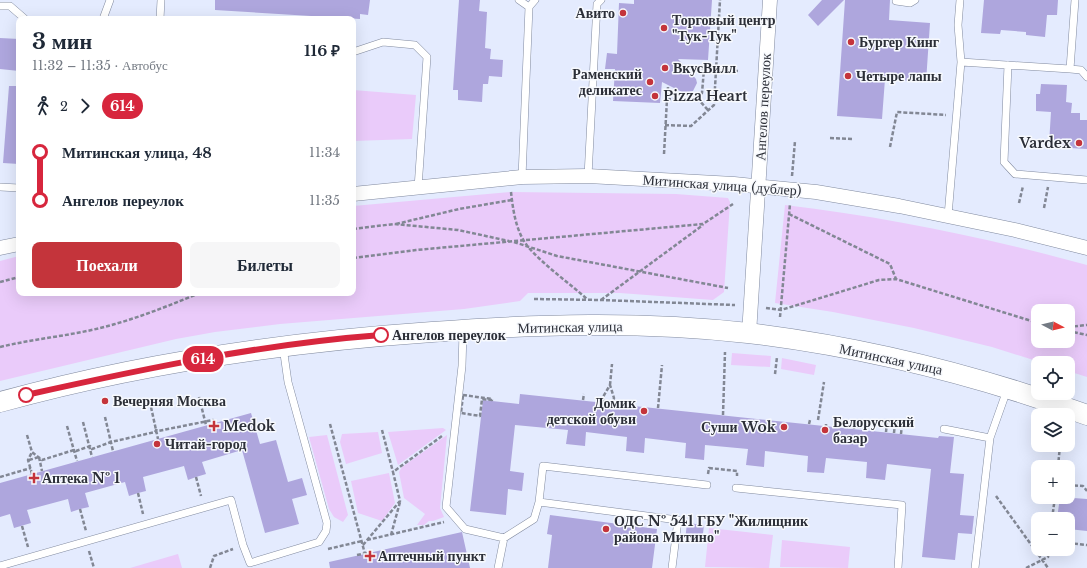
<!DOCTYPE html>
<html lang="ru">
<meta charset="utf-8">
<style>
:root{--surface:#fff;--page:#f6f6f7;--text:#1f2937;--muted:#747a83;--accent:#c4343b}
body{margin:0;font-family:"Libre Baskerville",serif;background:var(--page);color:var(--text);height:100vh;display:flex;flex-direction:column;font-size:15px;white-space:nowrap}
*{box-sizing:border-box;margin:0}
p{font-size:13px;color:var(--muted)}
.icon{flex:none;width:22px;height:22px;fill:none;stroke:currentColor;stroke-width:2;stroke-linecap:round;stroke-linejoin:round}
.map{position:relative;flex:1;overflow:hidden}
.details{position:absolute;left:16px;top:16px;width:340px;height:280px;display:flex;flex-direction:column;background:var(--surface);border-radius:8px;box-shadow:0 4px 16px #0002}
.details>*{flex:none}
.badge{padding:0 8px;border-radius:13px;font-size:14px;line-height:26px}
.needle{width:26px;rotate:97deg}
.fabs{position:absolute;left:1031px;top:304px;display:grid;gap:8px}
.fabs a{display:grid;place-items:center;width:44px;height:44px;border-radius:8px;background:var(--surface);box-shadow:0 4px 16px #0002;font-size:20px}
.map>.badge{position:absolute;translate:-50% -50%;box-shadow:0 0 0 2px #fff}
.legs{display:flex;align-items:center;gap:6px;height:44px;padding:0 16px;font-size:13px}
.legs p{margin-inline-start:auto}
.headline{display:flex;align-items:center;justify-content:space-between;height:68px;padding:0 16px}
h1{font-size:22px;font-weight:700;line-height:30px}
.action{display:flex;gap:8px;margin-top:auto;padding:8px 16px}
.action a{flex:1;height:46px;border-radius:8px;background:var(--accent);color:#fff;font-size:16px;font-weight:700;line-height:46px;text-align:center}
.action a+a{background:var(--page);color:var(--text)}
ul{padding:0 16px;list-style:none}
li{display:flex;align-items:center;gap:14px;height:48px;font-size:15px}
li i{display:grid;place-items:center;width:6px;height:100%;margin:0 5px;background:currentColor}
li i::after{content:'';width:10px;height:10px;margin:-5px;border:3px solid;border-radius:50%;background:var(--surface)}
li p{margin-inline-start:auto}
li:first-child i{background:linear-gradient(#0000 50%,currentColor 0)}
li:last-child i{background:linear-gradient(currentColor 50%,#0000 0)}
.map>svg:first-child{display:block}
.green{fill:#eacbfa;fill-rule:evenodd}
.building{fill:#aea6dd}
.lines{fill:none;stroke-linecap:round;stroke-linejoin:round}
.service-casing{stroke:#818a9f;stroke-width:8}
.minor-casing{stroke:#818a9f;stroke-width:15}
.secondary-casing{stroke:#818a9f;stroke-width:21}
.path{stroke:#828794;stroke-width:2.5;stroke-dasharray:4 2;stroke-linecap:butt}
.service{stroke:#fff;stroke-width:7}
.minor{stroke:#fff;stroke-width:14}
.secondary{stroke:#fff;stroke-width:20}
.line-1-casing{stroke:#fff;stroke-width:9}
.line-1{stroke:#d7263d;stroke-width:6}
.poi-dot{fill:#c4343b;stroke:#f7f9fd;stroke-width:1.5}
.stop-1-dot{fill:#fff;stroke:#d7263d;stroke-width:2}
.labels{text-anchor:middle;stroke-width:3;stroke-linejoin:round;paint-order:stroke}
.poi-label{font-size:14px;font-weight:bold;fill:#2c2f38;stroke:#f7f9fd;text-anchor:start}
.street-label{font-size:14px;fill:#2c2f38;stroke:#f7f9fd}
.stop-label{font-size:14px;font-weight:bold;fill:#2c2f38;stroke:#f7f9fd;text-anchor:start}
</style>
<div class="map">
<svg width="1087" height="568" viewBox="0 0 1087 568">
<rect width="100%" height="100%" fill="#e4ebfe"/>
<path class="green" d="M353,90L416,95L412,139L353,141Z
M511,192L676,194L728,198L730,202L724,292L713,300L620,293H528L520,301L464,309L280,324L215,332L176,339L0,381V261L19,256V293H353V206Z
M785,205C887,217 988,238 1087,265V377L1068,371V363H1043L992,347L914,328L833,312L775,303ZM1038,311H1068V341H1038Z
M732,353L771,356L770,367L731,365Z
M782,358L816,365L814,375L781,369Z
M443,428L446,430L398,465L388,432Z
M378,432L382,453L346,464L340,442L342,434Z
M327,435L348,515L343,522L334,517L329,509L309,437Z
M447,435L440,508L444,517L433,521H429L424,525H417L425,514L404,498L399,472L402,467Z
M389,473L395,503L382,521L358,513L351,481Z
M709,528L773,535L769,568L705,567Z
M782,540L850,547L848,568L780,567Z
M178,554L182,568H130Z"/>
<path class="building" d="M215,0H370L368,15L360,14V19L215,10Z
M459,0H480L479,11L487,12L485,48L491,49L490,59L503,60L502,77L489,76L488,84H483L482,102L458,100V90H453Z
M634,0H712L708,60L678,59L696,79L697,83L693,91L684,93L662,82L660,103L613,101L615,69H605L607,53L617,54L619,3L634,4Z
M822,0H844L818,26L808,15Z
M845,0H890L889,20L930,23L926,82L885,79L882,119L837,116Z
M984,0H1058L1057,15H1047L1045,37L1026,35V32L1001,30L1000,34L981,33Z
M0,38L19,39V71L0,69Z
M1041,84L1067,85L1066,102L1072,103L1071,113H1080V120H1087V149L1070,148V145L1049,144L1051,112L1036,111V94H1040Z
M9,86H19V164L3,163Z
M520,394L938,438L939,436L954,437L950,473L964,474L960,515L974,516L972,534L958,533L955,560L922,557L931,469L887,464L885,480L866,478L867,462L826,458L824,473L807,472L808,456L765,451L764,467L746,465L748,449L705,445L704,460L695,459L685,458L686,443L645,438L644,453L626,451L627,437L586,432L585,446L566,444L568,430L515,425L510,471L524,473L522,491L508,489L506,515L470,511L483,400L519,404Z
M251,413L260,444L276,440L288,482L302,478L307,495L292,499L299,524L265,533L242,450L202,462L206,474L196,477L188,480L184,466L143,477L146,491L138,493L129,496L125,482L85,493L89,507L80,509L71,512L68,499L27,510L31,523L14,528L10,514L0,517V483Z
M1060,497L1087,499V531L1068,529V519H1057Z
M550,515L657,529L652,568H548L552,535L547,534Z
M687,523L704,525L702,542L685,541Z
M462,532L470,568H330L329,562Z"/>
<g class="lines">
<g class="service-casing">
<path id="service" d="M519,0L529,7
M960,0L958,25L961,62
M1075,0L1070,69L1081,70L1087,77
M896,1L910,3L915,0
M0,6H10L25,19
M103,19L110,0
M160,19L161,0
M353,52L383,42L415,45L427,57L418,188
M1008,65L1004,162L1015,174L1087,180
M588,176L597,4L601,0
M522,177L529,7L535,0
M0,187L19,188
M948,216L961,62L1070,69
M463,332L462,366L446,507L465,529L504,538L498,568
M944,429L990,438
M736,488L902,505L898,568
M539,502L678,520L672,568
M504,538L534,519L539,502L543,466L707,485
M0,566L231,500L243,545L250,563L319,542L326,531L327,523L288,382L283,347
M975,568L990,438L1007,390"/>
</g>
<g class="minor-casing">
<path id="minor" d="M353,194L522,177L588,176L734,184L816,192L899,206L1015,230L1087,248
M0,248L19,244
M749,334L770,0"/>
</g>
<g class="secondary-casing">
<path id="secondary" d="M0,402C141,363 287,342 432,332C537,324 643,321 748,333C864,347 977,375 1087,415"/>
</g>
<path class="path" d="M704,69L740,71
M668,87L667,99L694,100L702,93L704,69L690,68
M697,98L708,110
M665,125L691,126L714,105L720,0
M830,138L854,139
M890,147L897,112L946,115
M664,154L667,99
M792,176L795,141
M511,192C513,210 516,233 529,248C546,267 568,282 587,299
M1019,203L1023,186
M1044,208L1048,187
M789,214L890,264L896,279
M396,224L459,209L512,200
M353,229L394,224L458,230L509,241
M514,242L557,256L728,288
M353,258L416,250L703,224L733,204
M0,282L19,277
M534,299L601,300L735,305
M601,300L703,225
M766,308L781,310L879,280L896,279L1038,323
M780,317L790,204
M1068,327L1087,325
M1068,331L1087,335
M0,347C29,340 58,337 87,331C126,323 163,308 200,293
M775,374L777,357
M610,385L612,364
M463,395L492,399V400L482,399L480,416L461,413Z
M199,397L206,425
M583,400L584,394
M603,402V397L610,385L614,398L613,403
M151,407L158,439
M658,408L662,365
M723,415L725,352
M105,417L113,451
M818,420L824,382
M83,422L92,457
M330,424L365,554
M809,424L810,420
M67,426L77,461
M826,426V424
M854,429V426L869,428
M382,430L393,472
M886,432L887,422L906,424
M894,433L895,423
M901,434L902,424
M27,435L32,452L42,460L74,450L76,451L90,446L92,449L111,442L155,432L156,430L158,431L213,420L214,423
M39,457L42,471
M29,460L39,457
M1058,467L1060,445
M32,474L28,460L32,452
M708,474L709,468L737,471V476
M0,477L31,468
M196,477L201,496
M1068,485L1083,486L1087,491
M138,493L143,514
M996,496L1048,568
M80,509L86,531
M1052,519L1055,497
M22,526L28,547
M391,535L400,502
M367,540L444,522
M1068,543L1087,545
M363,545L400,501L393,472L442,436
M328,549L362,541
M89,551L94,568
M357,555L371,552
M210,568L214,556L233,549
M1026,568L1048,557L1049,549"/>
<use href="#service" class="service"/>
<use href="#minor" class="minor"/>
<use href="#secondary" class="secondary"/>
</g>
<g class="lines">
<g class="line-1-casing">
<path id="line-1" d="M26,395C143,369 261,344 381,335"/>
</g>
<use href="#line-1" class="line-1"/>
</g>
<g class="poi-dot">
<circle cx="623" cy="13" r="4"/>
<circle cx="664" cy="28" r="4"/>
<circle cx="851" cy="42" r="4"/>
<circle cx="665" cy="68" r="4"/>
<circle cx="848" cy="76" r="4"/>
<circle cx="650" cy="82" r="4"/>
<circle cx="655" cy="96" r="4"/>
<circle cx="1079" cy="143" r="4"/>
<circle cx="105" cy="401" r="4"/>
<circle cx="644" cy="411" r="4"/>
<path d="M212 420h4v4h4v4h-4v4h-4v-4h-4v-4h4z"/>
<circle cx="784" cy="427" r="4"/>
<circle cx="825" cy="430" r="4"/>
<circle cx="157" cy="444" r="4"/>
<path d="M32 472h4v4h4v4h-4v4h-4v-4h-4v-4h4z"/>
<circle cx="606" cy="529" r="4"/>
<path d="M368 550h4v4h4v4h-4v4h-4v-4h-4v-4h4z"/>
</g>
<g class="stop-1-dot">
<circle cx="381" cy="335" r="7"/>
<circle cx="26" cy="395" r="7"/>
</g>
<g class="labels">
<g class="poi-label">
<text x="615" y="18" text-anchor="end">Авито</text>
<text x="672" y="25">Торговый центр<tspan x="672" dy="16">"Тук-Тук"</tspan></text>
<text x="859" y="47">Бургер Кинг</text>
<text x="673" y="73">ВкусВилл</text>
<text x="642" y="79" text-anchor="end">Раменский<tspan x="642" dy="16">деликатес</tspan></text>
<text x="856" y="81">Четыре лапы</text>
<text x="663" y="101">Pizza Heart</text>
<text x="1071" y="148" text-anchor="end">Vardex</text>
<text x="113" y="406">Вечерняя Москва</text>
<text x="636" y="408" text-anchor="end">Домик<tspan x="636" dy="16">детской обуви</tspan></text>
<text x="833" y="427">Белорусский<tspan x="833" dy="16">базар</tspan></text>
<text x="223" y="431">Medok</text>
<text x="776" y="432" text-anchor="end">Суши Wok</text>
<text x="165" y="449">Читай-город</text>
<text x="42" y="483">Аптека № 1</text>
<text x="614" y="526">ОДС № 541 ГБУ "Жилищник<tspan x="614" dy="16">района Митино"</tspan></text>
<text x="378" y="561">Аптечный пункт</text>
</g>
<g class="street-label">
<text transform="translate(763 107) rotate(-87)" y="5">Ангелов переулок</text>
<text transform="translate(722 185) rotate(4)" y="5">Митинская улица (дублер)</text>
<text transform="translate(570 327) rotate(-1)" y="5">Митинская улица</text>
<text transform="translate(891 359) rotate(12)" y="5">Митинская улица</text>
</g>
<g class="stop-label">
<text x="392" y="340">Ангелов переулок</text>
</g>
</g>
</svg>
<div class="fabs">
<a><svg class="needle" viewBox="-14 -14 28 28"><path d="M0-13l5 13h-10z" fill="#e53935"/><path d="M0 13l5-13h-10z" fill="#747a83"/></svg></a>
<a><svg class="icon" aria-label="locate" viewBox="0 0 24 24"><circle cx="12" cy="12" r="6"/><path d="M12 2v4M12 18v4M2 12h4M18 12h4"/></svg></a>
<a><svg class="icon" aria-label="layers" viewBox="0 0 24 24"><path d="M12 4l9 5-9 5-9-5zM3 14l9 5 9-5"/></svg></a>
<a>+</a>
<a>−</a>
</div>
<b class="badge" style="left:203px;top:359px;background:#d7263d;color:#fff">614</b>
<section class="details">
<div class="headline"><div><h1>3 мин</h1><p>11:32 – 11:35 · Автобус</p></div><b>116 ₽</b></div>
<div class="legs"><svg class="icon" aria-label="walk" viewBox="0 0 24 24"><circle cx="13" cy="4" r="2"/><path d="M13 8l-2 6 4 7M11 14l-3 7M7 12l3-4h3l4 4"/></svg>2<svg class="icon" aria-label="forward" viewBox="0 0 24 24"><path d="M9 5l7 7-7 7"/></svg><b class="badge" style="background:#d7263d;color:#fff">614</b></div>
<ul>
<li><i style="color:#d7263d"></i><b>Митинская улица, 48</b><p>11:34</p></li>
<li><i style="color:#d7263d"></i><b>Ангелов переулок</b><p>11:35</p></li>
</ul>
<div class="action"><a>Поехали</a><a>Билеты</a></div>
</section>
</div>
